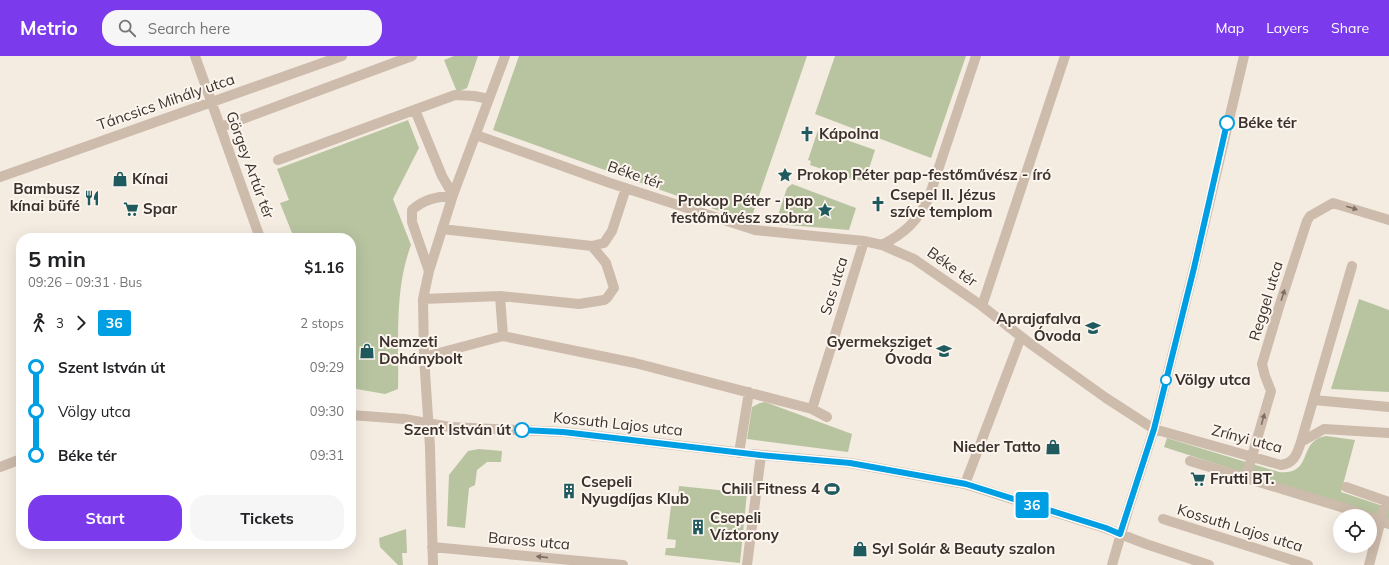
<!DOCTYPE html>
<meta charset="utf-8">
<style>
:root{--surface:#fff;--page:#f6f6f6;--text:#202124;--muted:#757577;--accent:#7c3aed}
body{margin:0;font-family:Mulish,sans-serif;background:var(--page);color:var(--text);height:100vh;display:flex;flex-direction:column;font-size:15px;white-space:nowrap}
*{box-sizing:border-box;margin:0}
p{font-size:13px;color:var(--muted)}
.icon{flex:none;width:22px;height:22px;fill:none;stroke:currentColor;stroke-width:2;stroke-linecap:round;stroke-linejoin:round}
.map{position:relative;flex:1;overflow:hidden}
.drawer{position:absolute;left:16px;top:177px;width:340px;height:316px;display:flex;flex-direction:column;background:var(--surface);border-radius:16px;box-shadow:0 4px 16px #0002}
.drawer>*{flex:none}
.badge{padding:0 8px;border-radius:3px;font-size:14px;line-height:26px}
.fabs{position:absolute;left:1333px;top:453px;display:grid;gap:8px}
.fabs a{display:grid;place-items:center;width:44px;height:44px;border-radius:50%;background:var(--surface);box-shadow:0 4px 16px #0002;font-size:20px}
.map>.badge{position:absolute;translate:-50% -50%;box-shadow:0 0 0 2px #fff}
.legs{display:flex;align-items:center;gap:6px;height:44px;padding:0 12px;font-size:13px}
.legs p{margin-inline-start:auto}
.headline{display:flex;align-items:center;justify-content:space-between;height:68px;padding:0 12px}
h1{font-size:22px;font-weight:700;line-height:30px}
.cta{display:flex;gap:8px;margin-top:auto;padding:8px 12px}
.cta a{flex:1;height:46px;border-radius:16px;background:var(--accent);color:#fff;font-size:16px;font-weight:700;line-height:46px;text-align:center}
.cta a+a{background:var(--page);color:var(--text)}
ul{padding:0 12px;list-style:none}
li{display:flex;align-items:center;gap:14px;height:44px;font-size:15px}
li i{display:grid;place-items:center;width:6px;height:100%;margin:0 5px;background:currentColor}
li i::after{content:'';width:10px;height:10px;margin:-5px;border:3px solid;border-radius:50%;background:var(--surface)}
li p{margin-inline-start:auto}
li:first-child i{background:linear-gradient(#0000 50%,currentColor 0)}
li:last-child i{background:linear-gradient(currentColor 50%,#0000 0)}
header{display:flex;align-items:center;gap:24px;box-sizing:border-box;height:56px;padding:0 20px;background:var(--accent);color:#fff}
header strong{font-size:19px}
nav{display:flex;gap:22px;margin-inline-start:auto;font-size:14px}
.search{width:280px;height:36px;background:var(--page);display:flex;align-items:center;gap:10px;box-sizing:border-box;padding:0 14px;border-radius:16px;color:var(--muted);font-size:15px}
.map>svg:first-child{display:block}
.green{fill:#b8c4a0}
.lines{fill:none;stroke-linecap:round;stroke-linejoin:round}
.minor{stroke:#cdbbac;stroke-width:10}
.oneway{fill:#7d6f65}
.line-1-casing{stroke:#fff;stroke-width:9}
.line-1{stroke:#009ee3;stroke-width:6}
.stop-1-dot{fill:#fff;stroke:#009ee3;stroke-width:2}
.labels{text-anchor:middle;stroke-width:4;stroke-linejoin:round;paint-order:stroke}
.street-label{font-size:15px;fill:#3b302b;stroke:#fbf5ee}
.stop-label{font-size:15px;font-weight:bold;fill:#3b302b;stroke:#fbf5ee;text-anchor:start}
.poi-label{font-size:15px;font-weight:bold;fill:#3b302b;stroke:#fbf5ee;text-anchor:start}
</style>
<header>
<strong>Metrio</strong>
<div class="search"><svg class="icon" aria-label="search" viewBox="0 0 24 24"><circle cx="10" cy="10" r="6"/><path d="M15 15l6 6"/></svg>Search here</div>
<nav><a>Map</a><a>Layers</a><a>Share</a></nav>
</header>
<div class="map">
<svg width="1389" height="509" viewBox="0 0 1389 509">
<rect width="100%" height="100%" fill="#f4ebe1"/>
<path class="green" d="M454,0H478L467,32L457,36L444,4Z
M519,0H807L750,166L493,74Z
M835,0H966L931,102L815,58Z
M408,64L419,92L393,143L411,189C394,234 399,285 398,333L385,338L351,332V182H294L280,147L289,144L277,113Z
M818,74L875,94L865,125L852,123L810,109L811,105L808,104Z
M792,128L856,152L849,174L775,168L787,132Z
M1359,243L1389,254V336L1331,333Z
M765,346L852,378L848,396L747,383L752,351L760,347Z
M1326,380L1355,384L1341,436L1389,452V464L1164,391L1167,382L1279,416C1310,419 1300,393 1317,383C1319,381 1323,381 1326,380Z
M479,393L502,395L501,406H487L477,414L475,429L469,432L465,472L447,470L449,419L468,395Z
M679,430L747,437L740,507L665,499L666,492H675L676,484L667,483L671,450H677Z
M406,473L407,497H402L403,509H398L380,491L379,482Z"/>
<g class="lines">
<path class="minor" d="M195,0L260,182
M415,54L442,120L453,139
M221,71L412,0
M476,79L610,127L755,174L864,185L882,189L914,203L982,250L1032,289L1106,342L1154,373L1281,409C1295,407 1297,397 1301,386L1324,373L1389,377
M278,104L455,39L474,40L489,43
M0,121L342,0
M442,173L592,190L604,187L612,175L626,132
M882,189C905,177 918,165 929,141L976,0
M429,215L412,166V154C424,143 437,141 453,139
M500,240L503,280L635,307L812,353L827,361
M423,243L500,240L579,248L604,244L607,242L614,232L606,207L592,190
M982,250L1065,0
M424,301L503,280
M1314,344L1389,351
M812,353L864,185
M351,359L404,363L450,371L563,376L761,399L850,407L965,428L1105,472L1146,488L1209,509
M1301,386L1352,210
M739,397L749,336
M1190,405L1341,451L1367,460
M0,411L21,403
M1246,421L1271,335L1265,320L1262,308L1279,251L1307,165L1310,160L1333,147L1389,164
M965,428L1021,281
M1346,431L1389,446
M1374,462L1389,468
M1163,463L1308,509
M432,491L623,509
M433,509L430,391L424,301L423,243L429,215L453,139L505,0
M747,509L761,399
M1112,509L1128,454L1154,373L1194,212L1244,0
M1369,509L1386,445"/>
</g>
<defs><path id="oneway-solid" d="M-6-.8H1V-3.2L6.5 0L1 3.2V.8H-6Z"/></defs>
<g class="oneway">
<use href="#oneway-solid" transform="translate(1352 152) rotate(17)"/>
<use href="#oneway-solid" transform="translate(1283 239) rotate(-72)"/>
<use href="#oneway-solid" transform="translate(1263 363) rotate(-74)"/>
<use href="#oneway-solid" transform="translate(542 501) rotate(-174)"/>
</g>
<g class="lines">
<g class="line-1-casing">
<path id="line-1" d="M522,374L563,376L760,399L850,407L966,428L1106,472L1120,478L1154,373L1194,212L1227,67"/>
</g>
<use href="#line-1" class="line-1"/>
</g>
<defs>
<g id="church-bare" transform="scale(1.2)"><path d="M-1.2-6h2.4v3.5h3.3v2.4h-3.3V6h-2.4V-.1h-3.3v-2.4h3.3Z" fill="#1f5a5e" stroke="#fbf5ee" stroke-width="2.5" paint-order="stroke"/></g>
<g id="sight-bare" transform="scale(1.2)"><path d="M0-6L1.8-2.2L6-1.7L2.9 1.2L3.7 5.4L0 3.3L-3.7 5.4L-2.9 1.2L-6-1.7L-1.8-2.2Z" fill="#1f5a5e" stroke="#fbf5ee" stroke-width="2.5" paint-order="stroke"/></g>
<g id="shop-bare" transform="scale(1.2)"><path d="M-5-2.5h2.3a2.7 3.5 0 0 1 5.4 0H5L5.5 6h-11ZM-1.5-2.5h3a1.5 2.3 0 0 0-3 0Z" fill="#1f5a5e" stroke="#fbf5ee" stroke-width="2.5" paint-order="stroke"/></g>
<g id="restaurant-bare" transform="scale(1.2)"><path d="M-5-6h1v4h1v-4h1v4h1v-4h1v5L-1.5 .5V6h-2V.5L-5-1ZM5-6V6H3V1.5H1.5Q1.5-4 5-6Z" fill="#1f5a5e" stroke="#fbf5ee" stroke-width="2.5" paint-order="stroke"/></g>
<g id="supermarket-bare" transform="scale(1.2)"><path d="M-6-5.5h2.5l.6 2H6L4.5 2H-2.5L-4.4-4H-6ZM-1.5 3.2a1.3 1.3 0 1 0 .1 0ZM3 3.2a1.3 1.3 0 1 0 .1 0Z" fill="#1f5a5e" stroke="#fbf5ee" stroke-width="2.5" paint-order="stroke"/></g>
<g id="school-bare" transform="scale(1.2)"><path d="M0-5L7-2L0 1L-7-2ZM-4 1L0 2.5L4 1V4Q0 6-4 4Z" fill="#1f5a5e" stroke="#fbf5ee" stroke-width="2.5" paint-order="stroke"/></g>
<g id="stadium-bare" transform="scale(1.2)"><path d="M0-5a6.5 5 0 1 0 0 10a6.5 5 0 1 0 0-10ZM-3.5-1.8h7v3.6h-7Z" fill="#1f5a5e" stroke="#fbf5ee" stroke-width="2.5" paint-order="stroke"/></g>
<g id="building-bare" transform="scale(1.2)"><path d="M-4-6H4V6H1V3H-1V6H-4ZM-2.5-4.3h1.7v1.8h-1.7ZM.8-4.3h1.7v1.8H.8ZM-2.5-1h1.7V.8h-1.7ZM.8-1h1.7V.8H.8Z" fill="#1f5a5e" stroke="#fbf5ee" stroke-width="2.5" paint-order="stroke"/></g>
</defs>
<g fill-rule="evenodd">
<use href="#church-bare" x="807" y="78"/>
<use href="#sight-bare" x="785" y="119"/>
<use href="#shop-bare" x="120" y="123"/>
<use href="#restaurant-bare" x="92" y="142"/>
<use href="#church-bare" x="878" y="148"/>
<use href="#supermarket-bare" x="131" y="153"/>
<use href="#sight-bare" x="825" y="154"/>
<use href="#school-bare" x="1093" y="272"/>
<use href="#shop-bare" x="367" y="295"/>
<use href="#school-bare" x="944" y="295"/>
<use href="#shop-bare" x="1053" y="391"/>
<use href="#supermarket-bare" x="1198" y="423"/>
<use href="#stadium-bare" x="832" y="433"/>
<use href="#building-bare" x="569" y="435"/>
<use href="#building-bare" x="698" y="471"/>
<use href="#shop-bare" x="860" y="493"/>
</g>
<g class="stop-1-dot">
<circle cx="1227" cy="67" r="7"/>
<circle cx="1166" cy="324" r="5"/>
<circle cx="522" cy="374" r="7"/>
</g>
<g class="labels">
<g class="street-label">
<text transform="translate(166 46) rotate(-19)" y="5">Táncsics Mihály utca</text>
<text transform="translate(250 109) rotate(70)" y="5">Görgey Artúr tér</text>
<text transform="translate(635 119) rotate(19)" y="5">Béke tér</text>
<text transform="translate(952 211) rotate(35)" y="5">Béke tér</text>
<text transform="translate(834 230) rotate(-73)" y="5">Sas utca</text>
<text transform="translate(1266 245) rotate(-73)" y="5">Reggel utca</text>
<text transform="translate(618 368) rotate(6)" y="5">Kossuth Lajos utca</text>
<text transform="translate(1247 383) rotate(15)" y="5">Zrínyi utca</text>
<text transform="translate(1240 472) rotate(17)" y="5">Kossuth Lajos utca</text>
<text transform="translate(529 485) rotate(5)" y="5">Baross utca</text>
</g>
<g class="stop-label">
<text x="1238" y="72">Béke tér</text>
<text x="1175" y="329">Völgy utca</text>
<text x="511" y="379" text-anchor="end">Szent István út</text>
</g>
<g class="poi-label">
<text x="819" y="83">Kápolna</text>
<text x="797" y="124">Prokop Péter pap-festőművész - író</text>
<text x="132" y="128">Kínai</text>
<text x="80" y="138" text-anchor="end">Bambusz<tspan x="80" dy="17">kínai büfé</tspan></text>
<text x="890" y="144">Csepel II. Jézus<tspan x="890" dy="17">szíve templom</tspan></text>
<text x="813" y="150" text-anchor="end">Prokop Péter - pap<tspan x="813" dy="17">festőművész szobra</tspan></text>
<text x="143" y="158">Spar</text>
<text x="1081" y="268" text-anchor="end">Aprajafalva<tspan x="1081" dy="17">Óvoda</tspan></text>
<text x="379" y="291">Nemzeti<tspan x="379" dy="17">Dohánybolt</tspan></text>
<text x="932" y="291" text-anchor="end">Gyermeksziget<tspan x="932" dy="17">Óvoda</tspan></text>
<text x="1041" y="396" text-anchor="end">Nieder Tatto</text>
<text x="1210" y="428">Frutti BT.</text>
<text x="581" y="431">Csepeli<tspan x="581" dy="17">Nyugdíjas Klub</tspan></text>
<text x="820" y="438" text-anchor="end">Chili Fitness 4</text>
<text x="710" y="467">Csepeli<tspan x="710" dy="17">Víztorony</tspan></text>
<text x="872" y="498">Syl Solár &amp; Beauty szalon</text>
</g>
</g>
</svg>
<div class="fabs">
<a><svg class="icon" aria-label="locate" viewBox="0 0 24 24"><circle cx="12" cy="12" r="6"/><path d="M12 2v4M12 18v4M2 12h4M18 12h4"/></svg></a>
</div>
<b class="badge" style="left:1032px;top:449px;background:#009ee3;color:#fff">36</b>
<section class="drawer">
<div class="headline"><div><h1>5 min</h1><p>09:26 – 09:31 · Bus</p></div><b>$1.16</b></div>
<div class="legs"><svg class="icon" aria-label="walk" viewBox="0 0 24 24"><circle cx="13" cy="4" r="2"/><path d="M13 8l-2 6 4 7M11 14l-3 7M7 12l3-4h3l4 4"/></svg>3<svg class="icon" aria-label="forward" viewBox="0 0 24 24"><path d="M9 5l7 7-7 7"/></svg><b class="badge" style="background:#009ee3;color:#fff">36</b><p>2 stops</p></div>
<ul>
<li><i style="color:#009ee3"></i><b>Szent István út</b><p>09:29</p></li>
<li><i style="color:#009ee3"></i><span>Völgy utca</span><p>09:30</p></li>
<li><i style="color:#009ee3"></i><b>Béke tér</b><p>09:31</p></li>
</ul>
<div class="cta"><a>Start</a><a>Tickets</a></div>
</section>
</div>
